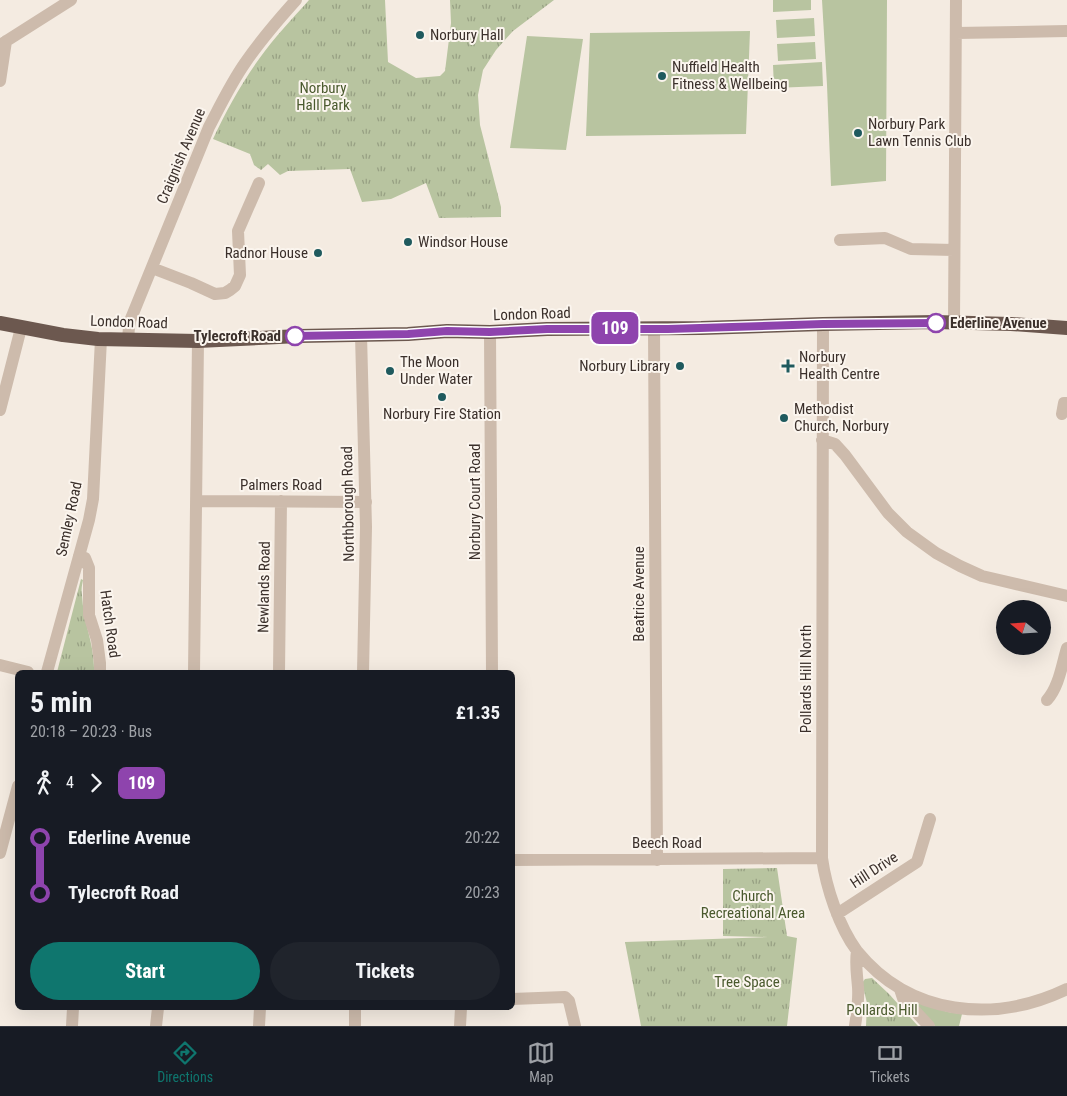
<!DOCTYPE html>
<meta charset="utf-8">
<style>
:root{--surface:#171b24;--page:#20242c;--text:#f1f3f6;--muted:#9ea1a6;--line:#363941;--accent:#0f766e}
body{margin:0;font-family:"Roboto Condensed",sans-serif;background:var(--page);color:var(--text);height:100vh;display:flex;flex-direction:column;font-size:19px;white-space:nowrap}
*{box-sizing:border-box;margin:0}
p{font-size:16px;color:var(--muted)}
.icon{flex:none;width:28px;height:28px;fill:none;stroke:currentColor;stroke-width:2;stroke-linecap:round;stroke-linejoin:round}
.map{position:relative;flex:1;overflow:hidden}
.panel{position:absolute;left:15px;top:670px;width:500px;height:340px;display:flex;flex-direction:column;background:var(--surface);border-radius:8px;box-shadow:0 5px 20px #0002}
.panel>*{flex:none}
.badge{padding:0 10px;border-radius:8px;font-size:18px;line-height:32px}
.needle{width:32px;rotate:288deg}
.buttons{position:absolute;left:996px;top:600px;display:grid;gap:10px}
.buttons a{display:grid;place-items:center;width:55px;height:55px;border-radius:50%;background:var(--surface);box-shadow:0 5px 20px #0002;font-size:25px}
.map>.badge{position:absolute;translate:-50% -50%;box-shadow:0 0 0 2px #fff}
.legs{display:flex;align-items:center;gap:8px;height:55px;padding:0 15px;font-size:16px}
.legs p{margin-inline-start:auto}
.summary{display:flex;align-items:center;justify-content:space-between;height:85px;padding:0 15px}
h1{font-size:28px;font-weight:700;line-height:38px}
.button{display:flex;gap:10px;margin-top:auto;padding:10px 15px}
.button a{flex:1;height:58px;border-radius:30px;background:var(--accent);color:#fff;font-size:20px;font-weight:700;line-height:58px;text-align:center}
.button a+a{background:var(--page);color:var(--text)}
ul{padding:0 15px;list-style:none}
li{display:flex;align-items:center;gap:18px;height:55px;font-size:19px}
li i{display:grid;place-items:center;width:8px;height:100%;margin:0 6px;background:currentColor}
li i::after{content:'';width:12px;height:12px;margin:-6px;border:4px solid;border-radius:50%;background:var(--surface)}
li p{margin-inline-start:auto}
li:first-child i{background:linear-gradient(#0000 50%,currentColor 0)}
li:last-child i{background:linear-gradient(currentColor 50%,#0000 0)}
.tab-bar{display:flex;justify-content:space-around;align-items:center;height:70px;border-top:1px solid var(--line);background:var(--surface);font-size:14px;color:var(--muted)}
.tab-bar a{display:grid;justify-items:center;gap:2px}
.tab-bar .selected{color:var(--accent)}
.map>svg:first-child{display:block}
.green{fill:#b8c4a0}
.park{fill:url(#park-tufts)}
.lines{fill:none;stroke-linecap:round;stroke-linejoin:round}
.minor{stroke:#cdbbac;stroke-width:12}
.tertiary{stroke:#cdbbac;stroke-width:12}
.trunk{stroke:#6c584f;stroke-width:14}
.line-1-casing{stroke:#fff;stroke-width:11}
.line-1{stroke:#8e44ad;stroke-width:8}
.poi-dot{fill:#1f5a5e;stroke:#fbf5ee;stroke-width:2}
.stop-1-dot{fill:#fff;stroke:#8e44ad;stroke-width:2.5}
.labels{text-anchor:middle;stroke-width:4;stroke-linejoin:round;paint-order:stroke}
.poi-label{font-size:15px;fill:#3b302b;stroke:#fbf5ee;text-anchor:start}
.park-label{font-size:15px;fill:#4a5a2e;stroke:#fbf5ee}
.street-label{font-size:15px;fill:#3b302b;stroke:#fbf5ee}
.stop-label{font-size:15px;font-weight:bold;fill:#3b302b;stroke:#fbf5ee;text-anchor:start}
</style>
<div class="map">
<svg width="1067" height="1026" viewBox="0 0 1067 1026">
<defs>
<pattern id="park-tufts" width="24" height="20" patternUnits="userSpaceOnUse" patternTransform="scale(1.25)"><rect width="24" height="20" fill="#b8c4a0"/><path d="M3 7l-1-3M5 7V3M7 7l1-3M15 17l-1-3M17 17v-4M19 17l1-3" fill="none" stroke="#97a083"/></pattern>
</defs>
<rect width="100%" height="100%" fill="#f4ebe1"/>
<path class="green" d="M773,0H811V10L773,12Z
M822,0H887L886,181L831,186L827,85Z
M814,18L815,36L777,38L776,20Z
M750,31L746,134L586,136L590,33Z
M527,36L583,39L566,150L510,148Z
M815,42L816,59L778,61L777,44Z
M822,62L823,86L774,88L773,65Z
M918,1003L948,1012L962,1014L959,1026H935L916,1005Z"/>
<path class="park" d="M309,0H385L388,62L416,78L440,76L445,71L451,23L450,0H554L513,31L496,50L483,70L478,95L480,125L501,207V217L439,218L426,183L391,199L362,202L350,169L288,171L280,175L268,164L261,170L254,165L250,154L213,139C226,111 241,84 259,59C274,38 292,19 309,0Z
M81,579L83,580C82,585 81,590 82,595C83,622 95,645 94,672H57Z
M777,868L787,936L797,938L787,1026H641L625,942L768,937L723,936V869Z
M872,978L889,994L918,1026H866L867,1003L862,983L865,979Z"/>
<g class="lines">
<path class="minor" d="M956,33L1067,31
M0,45L71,0
M0,81L6,41
M840,240L885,238L911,249L954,250
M152,268L191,283L215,294L225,293L230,290L235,286L240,275L238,231L259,183
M954,323L956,0
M823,324L822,858C826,887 839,927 857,951C855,964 857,974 858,987C859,1000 857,1013 855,1026
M654,328L657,860
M490,332L492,672
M128,340L129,327L130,321L209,127C220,106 231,83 245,63C260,41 278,20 296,0
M0,410L21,328
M1062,414L1064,403H1067
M822,440L835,444L845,455L888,513L907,532L936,553L960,566L982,576L1067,596
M196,501L366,502
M79,556L85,558L89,568V615L97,640L100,663V672
M0,665L28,672
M47,672L89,520L93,499L101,339
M194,672L198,341
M279,672L281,501
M1047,700C1059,687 1062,664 1067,648
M0,853L18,786
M512,860L822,858
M837,914L917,862L930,819
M857,951C910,1016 994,1024 1067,989
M900,989L903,998L929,1026
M512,999L565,997L569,1001L575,1026
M72,1026L73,1008
M156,1026L158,1008
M259,1026L260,1008
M460,1026L461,1008"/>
<path class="tertiary" d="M361,335L366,527L363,672
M355,1026V1008"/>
<path class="trunk" d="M0,323L63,335L98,339L198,341L299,336L408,334L447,331L490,332L547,329L701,328L823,324L935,322L1011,324L1067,328"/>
</g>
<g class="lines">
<g class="line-1-casing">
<path id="line-1" d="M295,336L408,334L447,331L490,332L547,329H668L823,324L936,323"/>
</g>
<use href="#line-1" class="line-1"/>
</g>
<g class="poi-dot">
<circle cx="420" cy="35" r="5"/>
<circle cx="662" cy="76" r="5"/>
<circle cx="858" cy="133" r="5"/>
<circle cx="408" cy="242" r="5"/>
<circle cx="318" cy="253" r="5"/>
<circle cx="680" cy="366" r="5"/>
<path d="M785.5 358.5h5v5h5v5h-5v5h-5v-5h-5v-5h5z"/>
<circle cx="390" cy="371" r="5"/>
<circle cx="442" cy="397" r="5"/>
<circle cx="784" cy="418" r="5"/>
</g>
<g class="stop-1-dot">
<circle cx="936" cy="323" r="9"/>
<circle cx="295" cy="336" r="9"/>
</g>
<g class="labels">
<g class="poi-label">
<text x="430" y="40">Norbury Hall</text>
<text x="672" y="72">Nuffield Health<tspan x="672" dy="17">Fitness &amp; Wellbeing</tspan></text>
<text x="868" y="129">Norbury Park<tspan x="868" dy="17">Lawn Tennis Club</tspan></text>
<text x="418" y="247">Windsor House</text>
<text x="308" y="258" text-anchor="end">Radnor House</text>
<text x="799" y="362">Norbury<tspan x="799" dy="17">Health Centre</tspan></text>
<text x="400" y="367">The Moon<tspan x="400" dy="17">Under Water</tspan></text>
<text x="670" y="371" text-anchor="end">Norbury Library</text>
<text x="794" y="414">Methodist<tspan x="794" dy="17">Church, Norbury</tspan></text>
<text x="442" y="419" text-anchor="middle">Norbury Fire Station</text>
</g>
<g class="park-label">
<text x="323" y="93">Norbury<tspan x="323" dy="17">Hall Park</tspan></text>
<text x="753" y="901">Church<tspan x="753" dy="17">Recreational Area</tspan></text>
<text x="747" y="987">Tree Space</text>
<text x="882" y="1015">Pollards Hill</text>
</g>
<g class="street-label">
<text transform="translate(181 156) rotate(-67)" y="5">Craignish Avenue</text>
<text transform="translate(532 314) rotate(-2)" y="5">London Road</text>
<text transform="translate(129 322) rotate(2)" y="5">London Road</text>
<text x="281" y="490">Palmers Road</text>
<text transform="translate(475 502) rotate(-90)" y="5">Norbury Court Road</text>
<text transform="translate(348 504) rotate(-91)" y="5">Northborough Road</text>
<text transform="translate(69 519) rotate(-78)" y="5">Semley Road</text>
<text transform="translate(264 587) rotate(-89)" y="5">Newlands Road</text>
<text transform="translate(639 594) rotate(-90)" y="5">Beatrice Avenue</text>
<text transform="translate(110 624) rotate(82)" y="5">Hatch Road</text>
<text transform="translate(806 679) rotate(-90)" y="5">Pollards Hill North</text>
<text x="667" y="848">Beech Road</text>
<text transform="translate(874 870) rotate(-33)" y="5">Hill Drive</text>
</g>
<g class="stop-label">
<text x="950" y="328">Ederline Avenue</text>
<text x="281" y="341" text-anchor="end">Tylecroft Road</text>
</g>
</g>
</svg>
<div class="buttons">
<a><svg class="needle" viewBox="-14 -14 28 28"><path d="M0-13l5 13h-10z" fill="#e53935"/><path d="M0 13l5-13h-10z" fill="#9ea1a6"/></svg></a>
</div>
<b class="badge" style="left:615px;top:328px;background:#8e44ad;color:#fff">109</b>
<section class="panel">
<div class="summary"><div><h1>5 min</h1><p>20:18 – 20:23 · Bus</p></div><b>£1.35</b></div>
<div class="legs"><svg class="icon" aria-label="walk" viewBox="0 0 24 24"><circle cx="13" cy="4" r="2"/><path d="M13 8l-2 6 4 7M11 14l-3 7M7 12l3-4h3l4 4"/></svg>4<svg class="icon" aria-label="forward" viewBox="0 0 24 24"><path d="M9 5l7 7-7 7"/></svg><b class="badge" style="background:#8e44ad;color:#fff">109</b></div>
<ul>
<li><i style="color:#8e44ad"></i><b>Ederline Avenue</b><p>20:22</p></li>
<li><i style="color:#8e44ad"></i><b>Tylecroft Road</b><p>20:23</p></li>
</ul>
<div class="button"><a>Start</a><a>Tickets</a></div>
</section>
</div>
<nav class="tab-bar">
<a class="selected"><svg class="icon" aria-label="directions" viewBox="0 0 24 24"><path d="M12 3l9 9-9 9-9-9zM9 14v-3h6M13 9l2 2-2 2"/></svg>Directions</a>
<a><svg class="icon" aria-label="map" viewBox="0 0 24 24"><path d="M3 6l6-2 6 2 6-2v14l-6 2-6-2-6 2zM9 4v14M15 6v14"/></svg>Map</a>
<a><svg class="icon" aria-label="tickets" viewBox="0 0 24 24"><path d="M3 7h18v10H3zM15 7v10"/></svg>Tickets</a>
</nav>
